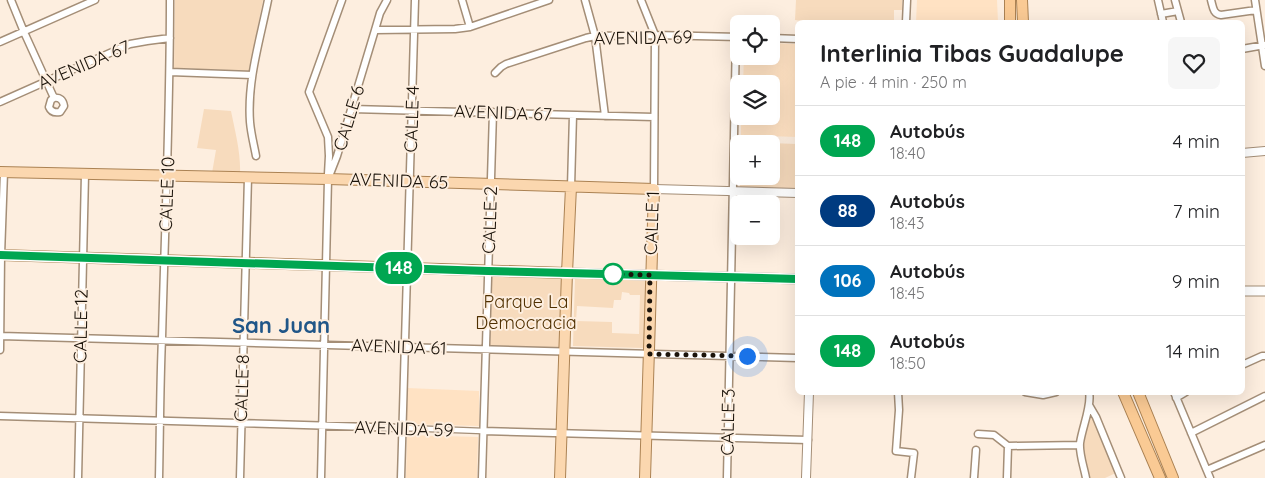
<!DOCTYPE html>
<html lang="es">
<meta charset="utf-8">
<style>
:root{--surface:#fff;--page:#f6f6f6;--text:#202124;--muted:#757577;--line:#e0e0e0}
body{margin:0;font-family:Quicksand,sans-serif;background:var(--page);color:var(--text);height:100vh;display:flex;flex-direction:column;font-size:19px;white-space:nowrap}
*{box-sizing:border-box;margin:0}
p{font-size:16px;color:var(--muted)}
.icon{flex:none;width:28px;height:28px;fill:none;stroke:currentColor;stroke-width:2;stroke-linecap:round;stroke-linejoin:round}
.map{position:relative;flex:1;overflow:hidden}
.drawer{position:absolute;left:795px;top:20px;width:450px;height:375px;display:flex;flex-direction:column;background:var(--surface);border-radius:8px;box-shadow:0 5px 20px #0002}
.drawer>*{flex:none}
.badge{padding:0 10px;border-radius:16px;font-size:18px;line-height:32px}
.buttons{position:absolute;left:730px;top:15px;display:grid;gap:10px}
.buttons a{display:grid;place-items:center;width:50px;height:50px;border-radius:8px;background:var(--surface);box-shadow:0 5px 20px #0002;font-size:25px}
.you{position:absolute;width:25px;height:25px;margin:-12px;border:4px solid #fff;border-radius:50%;background:#1a73e8;box-shadow:0 0 0 8px #1a73e833}
.map>.badge{position:absolute;translate:-50% -50%;box-shadow:0 0 0 2px #fff}
.round{display:grid;place-items:center;flex:none;width:52px;height:52px;border-radius:8px;background:var(--page)}
.headline{display:flex;align-items:center;justify-content:space-between;height:85px;padding:0 25px}
h1{font-size:24px;font-weight:700;line-height:38px}
ul{padding:0;list-style:none}
li{display:flex;align-items:center;gap:15px;height:70px;padding:0 25px;border-top:1px solid var(--line)}
li div{flex:1}
li b{display:block;font-size:19px}
li em{font-style:normal}
li .badge{min-width:55px;font-weight:700;text-align:center}
.map>svg:first-child{display:block}
.built{fill:#ffe2c3}
.green{fill:#f7dbbd;fill-rule:evenodd}
.lines{fill:none;stroke-linecap:round;stroke-linejoin:round}
.pedestrian-casing{stroke:#a48e77;stroke-width:7}
.minor-casing{stroke:#a48e77;stroke-width:9}
.tertiary-casing{stroke:#a48e77;stroke-width:10}
.secondary-casing{stroke:#a48e77;stroke-width:11}
.primary-casing{stroke:#ab8253;stroke-width:12}
.trunk-casing{stroke:#ab8253;stroke-width:12}
.pedestrian{stroke:#fff;stroke-width:4.5}
.minor{stroke:#fff;stroke-width:6}
.tertiary{stroke:#fff;stroke-width:8}
.secondary{stroke:#fff;stroke-width:9}
.primary{stroke:#fbd7af;stroke-width:10}
.trunk{stroke:#faca94;stroke-width:10}
.line-casing{stroke:#fff;stroke-width:11}
.line{stroke:#00a651;stroke-width:8}
.walk{stroke:#1b130a;stroke-width:5;stroke-dasharray:0 9}
.stop-dot{fill:#fff;stroke:#00a651;stroke-width:2.5}
.labels{text-anchor:middle;stroke-width:4;stroke-linejoin:round;paint-order:stroke}
.street-label{font-size:18px;fill:#1b130a;stroke:#fdeedf}
.park-label{font-size:18px;fill:#503001;stroke:#fdeedf}
.district-label{font-size:22px;font-weight:bold;fill:#205688;stroke:#fdeedf}
</style>
<div class="map">
<svg width="1265" height="478" viewBox="0 0 1265 478">
<rect width="100%" height="100%" fill="#fdeedf"/>
<path class="built" d="M917,0H997L998,22H916Z
M771,43L797,44V137L741,135V116H771V84H743L744,56H771Z
M407,388L479,391V426L406,424Z
M407,435L478,437L477,478H406Z"/>
<path class="green" d="M175,0H263L249,71L174,68Z
M796,0H902V10H894V22H809L795,20Z
M204,109L231,111C235,131 241,153 240,174L212,173L216,150L197,148Z
M742,142L797,144V191L740,189V176H771V144H742Z
M491,273L564,276L561,351L489,349Z
M575,278L646,281L644,348L573,346ZM622,292L629,293L630,295H640L639,334L612,333V322L576,321L577,306L613,308L614,300H621Z
M1089,409L1118,472L1105,478H1088L1082,445Z"/>
<g class="lines">
<g class="pedestrian-casing">
<path id="pedestrian" d="M403,428L483,431"/>
</g>
<g class="minor-casing">
<path id="minor" d="M11,0L24,32L54,98L51,100L49,107C51,112 55,113 60,112L64,106C63,100 60,97 54,98
M462,0L470,27
M585,0L595,36L605,116
M641,0L655,35L654,189
M1158,0L1163,22
M1175,0L1181,22
M1211,0C1213,7 1213,14 1221,15L1256,10
M1255,0L1265,66
M1161,14L1178,11
M906,22L907,0
M375,30L455,29L470,27L549,0
M771,38L798,39
M0,42L95,0
M1242,49L1265,45
M170,72L252,75
M495,73L501,67L506,64L586,38L595,36L655,35L739,37
M0,102L130,44L147,41L170,38
M352,109L654,117
M256,156C254,145 251,134 250,122C247,81 260,40 268,0
M328,174L329,156L328,137L309,92L342,0
M571,187L573,115
M0,336L798,358
M0,350L1,255L4,172
M1242,365L1262,356H1265
M898,392L899,410L896,451L914,453L911,478
M1025,392L1043,395L1056,392
M1174,392L1210,478
M1176,398L1186,392
M1089,405L1096,417L1121,478
M0,416L403,428
M483,431L808,440
M1191,433L1265,396
M978,434L994,435L1008,446L1080,445
M1207,470L1265,445
M78,478L85,174
M159,478C160,431 160,384 162,338C165,225 170,113 170,0
M240,478L248,177
M321,478L328,179L337,156L375,30L380,13L387,0
M401,478L415,0
M482,478L493,112
M727,478L736,37
M974,478L976,450
M1007,478L1008,446
M1086,478C1084,467 1079,454 1080,443C1082,428 1092,405 1089,392"/>
</g>
<g class="tertiary-casing">
<path id="tertiary" d="M1242,153L1265,151
M654,189L798,193
M806,478L809,392"/>
</g>
<g class="secondary-casing">
<path id="secondary" d="M567,273L798,279
M1242,291H1265"/>
</g>
<g class="primary-casing">
<path id="primary" d="M0,172L328,179L654,189L645,478
M0,255L567,273
M560,478L567,273L571,187"/>
</g>
<g class="trunk-casing">
<path id="trunk" d="M1010,0V22
M1022,0L1023,22
M1123,392L1160,478
M1138,392L1173,478"/>
</g>
<use href="#pedestrian" class="pedestrian"/>
<use href="#minor" class="minor"/>
<use href="#tertiary" class="tertiary"/>
<use href="#secondary" class="secondary"/>
<use href="#primary" class="primary"/>
<use href="#trunk" class="trunk"/>
</g>
<g class="lines">
<g class="line-casing">
<path id="line" d="M0,255L488,271L798,279"/>
</g>
<use href="#line" class="line"/>
<path class="walk" d="M613,274L650,275L649,354L747,356"/>
</g>
<circle class="stop-dot" cx="613" cy="274" r="10"/>
<g class="labels">
<g class="street-label">
<text transform="translate(643 38) rotate(-1)" y="6">AVENIDA 69</text>
<text transform="translate(84 65) rotate(-23)" y="6">AVENIDA 67</text>
<text transform="translate(503 113) rotate(2)" y="6">AVENIDA 67</text>
<text transform="translate(349 118) rotate(-73)" y="6">CALLE 6</text>
<text transform="translate(412 119) rotate(-88)" y="6">CALLE 4</text>
<text transform="translate(399 181) rotate(2)" y="6">AVENIDA 65</text>
<text transform="translate(167 194) rotate(-88)" y="6">CALLE 10</text>
<text transform="translate(490 220) rotate(-88)" y="6">CALLE 2</text>
<text transform="translate(652 223) rotate(-88)" y="6">CALLE 1</text>
<text transform="translate(81 326) rotate(-89)" y="6">CALLE 12</text>
<text transform="translate(399 347) rotate(2)" y="6">AVENIDA 61</text>
<text transform="translate(242 388) rotate(-88)" y="6">CALLE 8</text>
<text transform="translate(728 422) rotate(-89)" y="6">CALLE 3</text>
<text transform="translate(404 429) rotate(2)" y="6">AVENIDA 59</text>
</g>
<g class="park-label">
<text x="526" y="308">Parque La<tspan x="526" dy="21">Democracia</tspan></text>
</g>
<g class="district-label">
<text x="281" y="333">San Juan</text>
</g>
</g>
</svg>
<div class="buttons">
<a><svg class="icon" aria-label="locate" viewBox="0 0 24 24"><circle cx="12" cy="12" r="6"/><path d="M12 2v4M12 18v4M2 12h4M18 12h4"/></svg></a>
<a><svg class="icon" aria-label="layers" viewBox="0 0 24 24"><path d="M12 4l9 5-9 5-9-5zM3 14l9 5 9-5"/></svg></a>
<a>+</a>
<a>−</a>
</div>
<div class="you" style="left:747px;top:356px"></div>
<b class="badge" style="left:399px;top:268px;background:#00a651;color:#fff">148</b>
<section class="drawer">
<div class="headline"><div><h1>Interlinia Tibas Guadalupe</h1><p>A pie · 4 min · 250 m</p></div><a class="round"><svg class="icon" aria-label="heart" viewBox="0 0 24 24"><path d="M12 20l-8-8c-3-5 5-10 8-4 3-6 11-1 8 4z"/></svg></a></div>
<ul>
<li><span class="badge" style="background:#00a651;color:#fff">148</span><div><b>Autobús</b><p>18:40</p></div><em>4 min</em></li>
<li><span class="badge" style="background:#003b80;color:#fff">88</span><div><b>Autobús</b><p>18:43</p></div><em>7 min</em></li>
<li><span class="badge" style="background:#0072bc;color:#fff">106</span><div><b>Autobús</b><p>18:45</p></div><em>9 min</em></li>
<li><span class="badge" style="background:#00a651;color:#fff">148</span><div><b>Autobús</b><p>18:50</p></div><em>14 min</em></li>
</ul>
</section>
</div>
